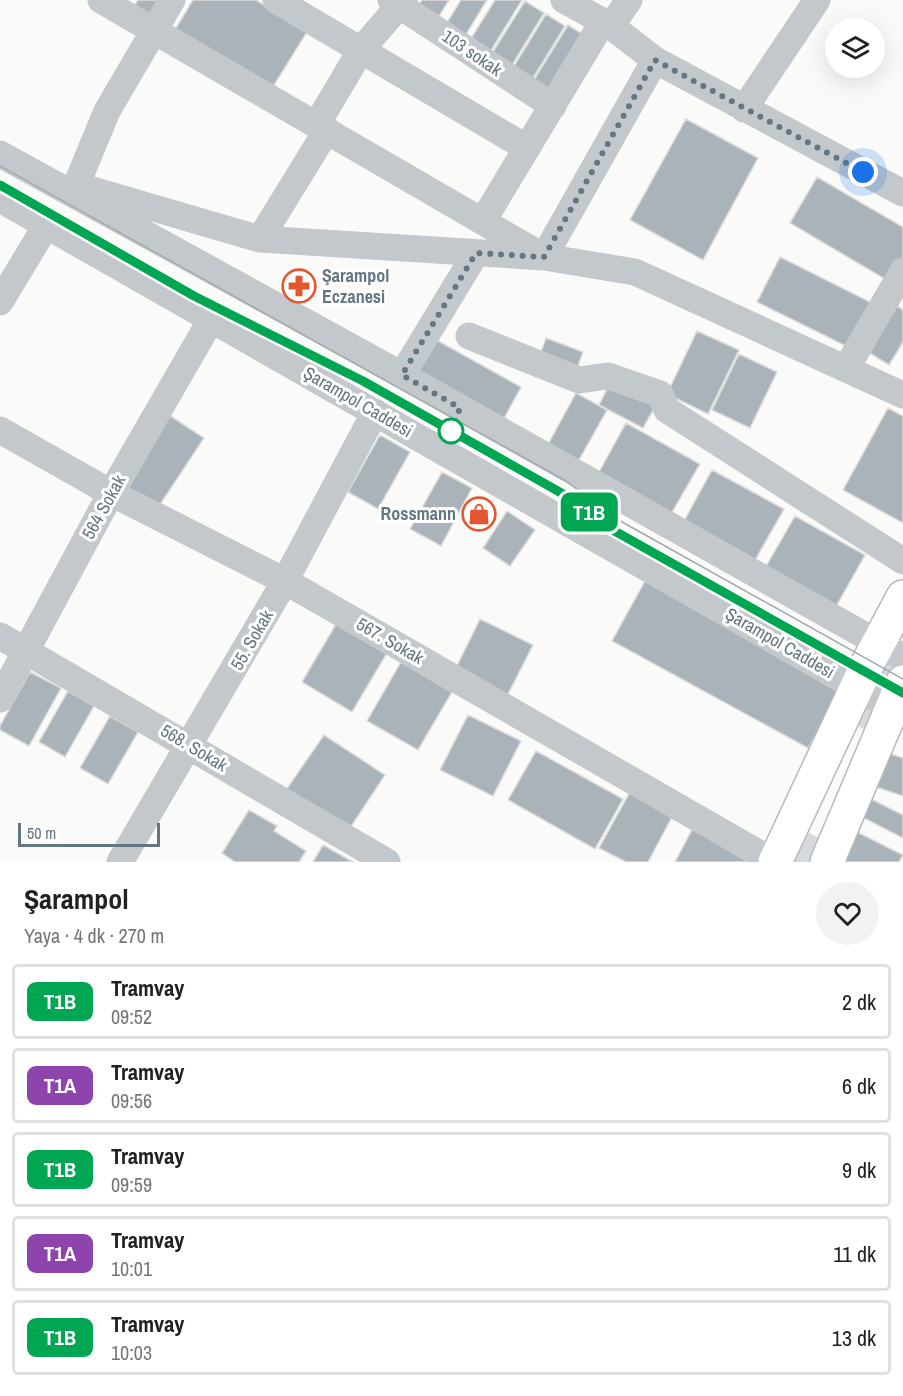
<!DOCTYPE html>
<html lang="tr">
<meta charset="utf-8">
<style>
:root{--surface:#fff;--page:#f2f2f2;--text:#202124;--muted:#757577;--line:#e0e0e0}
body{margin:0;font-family:"Archivo Narrow",sans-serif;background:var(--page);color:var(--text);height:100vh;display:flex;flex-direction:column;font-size:22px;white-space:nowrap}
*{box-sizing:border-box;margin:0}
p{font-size:20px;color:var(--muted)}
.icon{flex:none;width:33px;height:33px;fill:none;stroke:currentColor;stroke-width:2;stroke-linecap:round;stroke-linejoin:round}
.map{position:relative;height:862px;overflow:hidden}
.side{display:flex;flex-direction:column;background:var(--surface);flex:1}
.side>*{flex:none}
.badge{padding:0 12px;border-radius:9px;font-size:21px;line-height:39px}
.controls{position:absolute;left:825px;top:18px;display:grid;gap:12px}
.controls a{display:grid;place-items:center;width:60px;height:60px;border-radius:50%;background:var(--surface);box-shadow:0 6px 24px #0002;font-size:30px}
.scale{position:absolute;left:18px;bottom:15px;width:142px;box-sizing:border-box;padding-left:6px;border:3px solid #657683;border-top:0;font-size:16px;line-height:21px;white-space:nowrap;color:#657683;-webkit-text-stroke:4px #fff;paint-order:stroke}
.you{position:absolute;width:30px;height:30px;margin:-15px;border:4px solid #fff;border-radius:50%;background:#1a73e8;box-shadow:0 0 0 9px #1a73e833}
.map>.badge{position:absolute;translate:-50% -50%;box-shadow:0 0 0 3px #fff}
.round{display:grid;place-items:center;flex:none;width:63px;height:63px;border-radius:32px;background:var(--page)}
.headline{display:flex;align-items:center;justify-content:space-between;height:102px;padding:0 24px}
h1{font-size:28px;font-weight:800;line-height:45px}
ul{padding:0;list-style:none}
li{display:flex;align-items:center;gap:18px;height:75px;margin:0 12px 9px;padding:0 12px;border:3px solid var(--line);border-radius:6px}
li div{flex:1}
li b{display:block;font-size:22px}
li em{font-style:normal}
li .badge{min-width:66px;font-weight:700;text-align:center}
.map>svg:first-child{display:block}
.building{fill:#aab3b9;stroke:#dcdcda;stroke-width:1.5}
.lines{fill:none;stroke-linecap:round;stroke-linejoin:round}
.major-tunnel{stroke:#d5d9db;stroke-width:33;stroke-dasharray:33 16;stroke-linecap:butt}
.major-casing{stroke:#b5babe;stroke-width:36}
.minor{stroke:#c3c8cc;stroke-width:27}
.major{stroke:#fff;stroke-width:33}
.tram{stroke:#a2aab0;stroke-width:1.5}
.line-casing{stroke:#fff;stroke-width:14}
.line{stroke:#00a651;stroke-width:9}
.walk{stroke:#657683;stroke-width:6;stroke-dasharray:0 10.8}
.stop-dot{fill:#fff;stroke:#00a651;stroke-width:3}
.labels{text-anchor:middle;stroke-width:6;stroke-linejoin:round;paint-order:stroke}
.street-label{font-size:18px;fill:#657683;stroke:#fff}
.poi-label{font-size:18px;font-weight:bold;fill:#657683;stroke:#fff;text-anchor:start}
</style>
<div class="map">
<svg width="903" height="862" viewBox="0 0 903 862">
<rect width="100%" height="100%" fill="#fafaf8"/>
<path class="building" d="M138,0H165L154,18L134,6Z
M193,0H256L307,32L271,90L174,31Z
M422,0H449L436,21L416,9Z
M461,0H487L462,41L443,29Z
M495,0H522L487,57L467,45Z
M525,1L544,13L509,70L489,58Z
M546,14L565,26L530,83L511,71Z
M568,25L587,37L552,95L532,83Z
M686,119L758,158L703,260L630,220Z
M817,177L903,227V260L890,282L790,223Z
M780,257L872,303L850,348L757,302Z
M897,306L903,310V342L889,365L868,352Z
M697,331L739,350L708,414L667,394Z
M431,337L521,387L502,422L412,372Z
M546,338L583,352L575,374L538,360Z
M739,354L777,372L750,428L712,410Z
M612,379L657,403L643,428L599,405Z
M576,393L607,410L575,467L545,450Z
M888,408L903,416V523L843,490Z
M169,415L204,438L155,512L119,488Z
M626,423L700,464L671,514L598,474Z
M380,435L410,452L378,509L348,492Z
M712,470L784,509L754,562L683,523Z
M442,472L472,488L441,546L410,529Z
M507,511L535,530L510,566L483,548Z
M795,516L865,555L834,610L764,570Z
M645,581L841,689L808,748L612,641Z
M480,619L533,645L505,700L453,674Z
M336,624L387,653L352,712L302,682Z
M401,662L452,692L418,750L367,721Z
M30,672L61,688L29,746L0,730V726Z
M68,691L94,706L65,757L39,742Z
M468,715L521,741L493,796L440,770Z
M110,716L138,732L108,784L80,768Z
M324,735L385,775L348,831L286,790Z
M536,751L623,799L595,849L508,800Z
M888,753L903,758V796L876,787Z
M630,792L673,815L648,862H626L599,848Z
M865,796L903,815V838L856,814Z
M249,810L277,826L274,831L306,851L299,862H235L222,853Z
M694,826L748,854L744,862H675Z
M853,830L903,855L899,862H837Z
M323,845L353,862H313Z"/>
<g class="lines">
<path class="major-tunnel" d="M856,725L903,633
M793,862L811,822"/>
<g class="major-casing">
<path id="major" d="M775,862L869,661L903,597
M827,862L903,682"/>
</g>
<path class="minor" d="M101,0L544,257L655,60
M276,0L527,148
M391,0L553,106
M564,0L611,26L655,60L903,193
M611,26L629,0
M744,109L817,0
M317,124L361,50L404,0
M0,154L402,375L903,657
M76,186L107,111L172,0
M82,187L260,239L544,257L635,272L903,395
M0,199L903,714
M483,221L602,23
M260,239L327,130
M0,302L47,224
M469,336L579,380L608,376L660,394L667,410L903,561
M847,367L903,271
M402,375L476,253
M0,430L111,493L285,581L774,862
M0,636L387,862
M0,699L111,493L212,318
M120,862L285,581L375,412"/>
<use href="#major" class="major"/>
<path class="tram" d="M0,166L566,481L615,518L903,679
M0,185L194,296L363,381L572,499L611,529L903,692"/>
</g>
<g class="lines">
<g class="line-casing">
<path id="line" d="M0,185L194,296L363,381L572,499L611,529L903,693"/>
</g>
<use href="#line" class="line"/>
<path class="walk" d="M451,431L460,408L402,375L476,253L544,257L655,60L863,172"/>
</g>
<defs>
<g id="pharmacy-ring" transform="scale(1.725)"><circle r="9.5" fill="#fff" stroke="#e4572e" stroke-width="1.5"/><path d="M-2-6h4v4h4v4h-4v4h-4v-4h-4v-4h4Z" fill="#e4572e"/></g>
<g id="shop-ring" transform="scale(1.725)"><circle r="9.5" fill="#fff" stroke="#e4572e" stroke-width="1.5"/><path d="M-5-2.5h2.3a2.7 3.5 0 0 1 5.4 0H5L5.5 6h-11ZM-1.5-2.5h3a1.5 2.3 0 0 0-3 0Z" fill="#e4572e"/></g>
</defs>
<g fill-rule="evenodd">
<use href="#pharmacy-ring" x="299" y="286"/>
<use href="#shop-ring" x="479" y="514"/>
</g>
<circle class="stop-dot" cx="451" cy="431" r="12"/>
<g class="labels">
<g class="street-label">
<text transform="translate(472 53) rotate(34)" y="6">103 sokak</text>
<text transform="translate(358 402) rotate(30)" y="6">Şarampol Caddesi</text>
<text transform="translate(104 507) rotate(-61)" y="6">564 Sokak</text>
<text transform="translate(252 640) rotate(-60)" y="6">55. Sokak</text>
<text transform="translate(390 641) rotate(30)" y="6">567. Sokak</text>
<text transform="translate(780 643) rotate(30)" y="6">Şarampol Caddesi</text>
<text transform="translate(194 748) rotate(31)" y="6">568. Sokak</text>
</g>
<g class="poi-label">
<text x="322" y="282">Şarampol<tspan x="322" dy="21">Eczanesi</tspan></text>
<text x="456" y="520" text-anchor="end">Rossmann</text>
</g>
</g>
</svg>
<div class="controls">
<a><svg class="icon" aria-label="layers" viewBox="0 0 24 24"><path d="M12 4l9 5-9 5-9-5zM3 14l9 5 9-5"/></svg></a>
</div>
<div class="scale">50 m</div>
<div class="you" style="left:863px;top:172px"></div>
<b class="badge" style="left:589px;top:512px;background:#00a651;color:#fff">T1B</b>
</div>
<section class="side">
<div class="headline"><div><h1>Şarampol</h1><p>Yaya · 4 dk · 270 m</p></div><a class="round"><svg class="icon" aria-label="heart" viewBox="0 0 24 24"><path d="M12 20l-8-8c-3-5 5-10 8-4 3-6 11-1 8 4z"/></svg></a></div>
<ul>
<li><span class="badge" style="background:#00a651;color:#fff">T1B</span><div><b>Tramvay</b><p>09:52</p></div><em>2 dk</em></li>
<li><span class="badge" style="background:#8e44ad;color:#fff">T1A</span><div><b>Tramvay</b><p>09:56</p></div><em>6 dk</em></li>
<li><span class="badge" style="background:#00a651;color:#fff">T1B</span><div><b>Tramvay</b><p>09:59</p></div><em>9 dk</em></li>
<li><span class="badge" style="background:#8e44ad;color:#fff">T1A</span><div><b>Tramvay</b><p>10:01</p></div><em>11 dk</em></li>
<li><span class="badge" style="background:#00a651;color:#fff">T1B</span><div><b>Tramvay</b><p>10:03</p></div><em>13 dk</em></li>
</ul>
</section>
